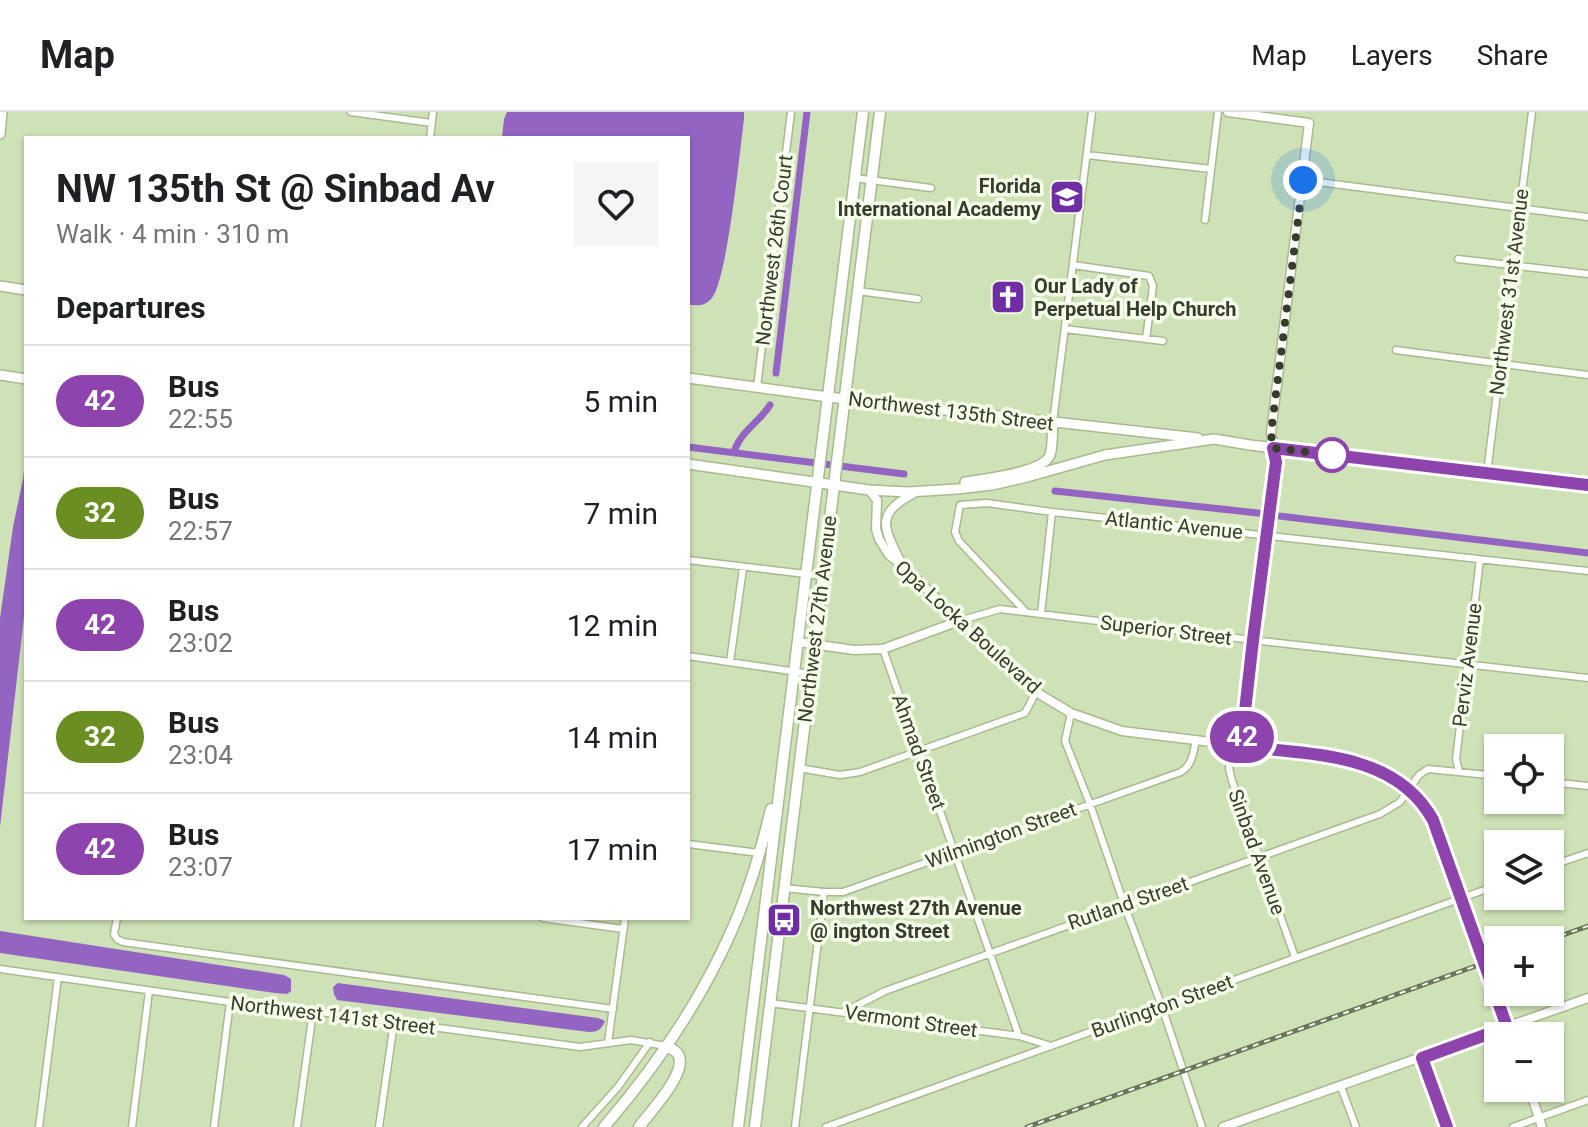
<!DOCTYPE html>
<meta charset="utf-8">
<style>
:root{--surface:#fff;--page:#f6f6f6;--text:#202124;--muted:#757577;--line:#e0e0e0}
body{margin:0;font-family:Roboto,sans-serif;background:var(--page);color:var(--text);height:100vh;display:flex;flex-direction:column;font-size:30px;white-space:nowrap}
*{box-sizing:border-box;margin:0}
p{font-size:26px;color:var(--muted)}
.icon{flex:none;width:44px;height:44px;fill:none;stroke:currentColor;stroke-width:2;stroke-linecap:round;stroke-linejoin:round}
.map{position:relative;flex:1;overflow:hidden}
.panel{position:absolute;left:24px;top:24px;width:666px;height:784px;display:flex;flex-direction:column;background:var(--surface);border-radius:0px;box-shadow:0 2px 6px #0004}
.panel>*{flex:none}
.badge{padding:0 16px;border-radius:26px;font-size:28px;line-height:52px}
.controls{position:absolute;left:1484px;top:622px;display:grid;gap:16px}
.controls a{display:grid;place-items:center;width:80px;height:80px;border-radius:0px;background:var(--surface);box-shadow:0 2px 6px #0004;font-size:40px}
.you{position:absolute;width:40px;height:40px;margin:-20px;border:6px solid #fff;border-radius:50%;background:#1a73e8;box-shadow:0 0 0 12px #1a73e833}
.map>.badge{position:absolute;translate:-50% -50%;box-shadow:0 0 0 4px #fff}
h2{padding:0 32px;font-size:30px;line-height:72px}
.round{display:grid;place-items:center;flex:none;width:84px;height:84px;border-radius:0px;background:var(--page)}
.summary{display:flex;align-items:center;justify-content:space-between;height:136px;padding:0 32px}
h1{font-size:38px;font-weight:700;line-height:60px}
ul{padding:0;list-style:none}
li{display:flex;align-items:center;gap:24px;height:112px;padding:0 32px;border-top:2px solid var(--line)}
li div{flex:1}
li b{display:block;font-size:30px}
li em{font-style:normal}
li .badge{min-width:88px;font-weight:700;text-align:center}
header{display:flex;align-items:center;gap:48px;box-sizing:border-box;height:112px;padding:0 40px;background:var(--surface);border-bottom:2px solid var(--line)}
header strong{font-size:38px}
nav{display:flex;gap:44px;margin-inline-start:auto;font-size:28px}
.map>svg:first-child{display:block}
.water{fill:#9464c3}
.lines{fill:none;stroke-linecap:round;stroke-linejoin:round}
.canal{stroke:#9464c3;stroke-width:7}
.minor-casing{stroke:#a9ba90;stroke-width:9}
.tertiary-casing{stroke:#a9ba90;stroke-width:11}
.secondary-casing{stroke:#a9ba90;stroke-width:12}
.primary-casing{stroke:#a9ba90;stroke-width:13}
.minor{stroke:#fff;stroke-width:6}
.tertiary{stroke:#fff;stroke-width:8}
.secondary{stroke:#fff;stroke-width:9}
.primary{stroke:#fff;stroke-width:10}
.rail-casing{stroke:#6b765c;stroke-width:5}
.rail{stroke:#f5fee8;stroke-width:2;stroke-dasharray:6;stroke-linecap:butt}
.line-casing{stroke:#fff;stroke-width:18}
.line{stroke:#8e44ad;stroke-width:12}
.walk{stroke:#363d2c;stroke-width:8;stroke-dasharray:0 14.4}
.stop-dot{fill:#fff;stroke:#8e44ad;stroke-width:4}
.labels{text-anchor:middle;stroke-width:7;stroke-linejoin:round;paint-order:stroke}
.poi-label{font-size:20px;font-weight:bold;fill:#363d2c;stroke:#f5fee8;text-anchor:start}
.street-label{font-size:20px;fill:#363d2c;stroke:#f5fee8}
</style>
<header>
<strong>Map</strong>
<nav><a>Map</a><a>Layers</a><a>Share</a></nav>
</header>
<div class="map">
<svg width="1588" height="1015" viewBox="0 0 1588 1015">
<rect width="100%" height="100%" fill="#cfe1b6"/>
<path class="water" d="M507,0H744V7C740,37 727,172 711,187C704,195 697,193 688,193V26H502L504,7Z
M26,342V487L0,715V506L13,415L23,367Z
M0,819L284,863L291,867V879L287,882L275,881L0,841Z
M338,871L598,906L605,909C602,917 598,920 589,920L337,888L334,882L333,875Z"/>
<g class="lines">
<path class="canal" d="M776,261L807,0
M688,335L904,362
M734,341C739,320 759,311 770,293
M1055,379L1258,401
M1279,404L1588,441"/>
<g class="minor-casing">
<path id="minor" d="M351,0L432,11
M430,26L433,0
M1087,43L1211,57
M855,66L931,76
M1303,68L1588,105
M1205,108L1218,0
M1458,147L1588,162
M1073,153L1149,164L1153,174L1146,227
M858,179L918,187
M1065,217L1163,229
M1396,238L1588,263
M757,275L791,0
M1053,310L1092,0
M1487,361L1532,0
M688,448L822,464
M1026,500L959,429L955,420L960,393L987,391L1052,400L1588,459
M1041,502L1052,400
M959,509L1000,497L1253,528L1588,566
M883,537L1019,924
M688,544L811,562
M730,550L743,456
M1071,601L1065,629L1090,692L1124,792L1162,895L1202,1015
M1231,632L1229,656L1232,669L1295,845
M799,656L840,663L860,660L1025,601L1036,580
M1459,659L1456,647L1480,447
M1550,670L1588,674
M688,732L759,741
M1550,754L1588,741
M784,776L824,780H843L1181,660C1193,652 1193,641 1196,628
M117,806L114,822L117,827L123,830L613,897
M543,806L623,817
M0,857L230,890L313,899L580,935L631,928L666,934
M770,891L1019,924L1051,934
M844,900L885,879L1380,702L1400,690L1419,663L1428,657L1498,664
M608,931L625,806
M1422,946L1447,1015
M1341,975L1356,1015
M39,1015L58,865
M132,1015L149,879
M214,1015L230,890
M297,1015L313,899
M379,1015L394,910
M582,1015L618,975L650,930
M795,1015L824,780
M826,1015L1498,773
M1513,1015L1588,988"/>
</g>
<g class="tertiary-casing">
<path id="tertiary" d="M1228,0L1309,11L1271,321L1276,350L1253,528L1241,634
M869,378L877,388L876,417L879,427L889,443L902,453L1009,557L1036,580L1071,601L1122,619L1333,645L1356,650L1384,661L1398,670L1419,688L1428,700L1435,714L1510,924
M900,449C882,413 876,401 916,380
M798,530L854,538L883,537L959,509
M1529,976L1542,1015
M1223,1015L1588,886"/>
</g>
<g class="secondary-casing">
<path id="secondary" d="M0,22L2,0
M0,174L26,178
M0,263L26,267
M688,266L828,285L1198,326
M688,352L869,378L908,380L957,377L992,373L1027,365L1105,343L1214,327L1250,333L1588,373
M965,370C983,367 1043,361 1050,343C1053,334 1052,321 1053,311"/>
</g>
<g class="primary-casing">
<path id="primary" d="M604,1015C654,957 700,890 731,820C749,780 761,739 771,697
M639,1015C649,1001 691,958 677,941C675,938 669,936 666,934
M738,1015L863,0
M755,1015L880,0"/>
</g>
<use href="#minor" class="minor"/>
<use href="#tertiary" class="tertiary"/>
<use href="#secondary" class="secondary"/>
<use href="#primary" class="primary"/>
<g class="rail-casing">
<path id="rail" d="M1549,828L1588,814
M1027,1015L1498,846"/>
</g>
<use href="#rail" class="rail"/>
</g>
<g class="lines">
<g class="line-casing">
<path id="line" d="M1447,1015L1422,946L1507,915L1433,708C1395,639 1309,643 1241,634L1253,528L1276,350L1273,336L1588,373"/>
</g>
<use href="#line" class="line"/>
<path class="walk" d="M1303,68L1271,321L1273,336L1332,343"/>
</g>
<defs>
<g id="school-square" transform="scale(1.8)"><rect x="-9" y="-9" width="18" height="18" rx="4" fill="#6f2ea3" stroke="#f5fee8"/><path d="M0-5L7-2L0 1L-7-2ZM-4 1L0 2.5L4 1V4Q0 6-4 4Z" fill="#fff"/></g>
<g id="church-square" transform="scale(1.8)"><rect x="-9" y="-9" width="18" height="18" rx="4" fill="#6f2ea3" stroke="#f5fee8"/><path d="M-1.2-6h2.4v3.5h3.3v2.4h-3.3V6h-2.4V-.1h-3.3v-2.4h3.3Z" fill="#fff"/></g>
<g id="bus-square" transform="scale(1.8)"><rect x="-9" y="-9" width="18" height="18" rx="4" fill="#6f2ea3" stroke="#f5fee8"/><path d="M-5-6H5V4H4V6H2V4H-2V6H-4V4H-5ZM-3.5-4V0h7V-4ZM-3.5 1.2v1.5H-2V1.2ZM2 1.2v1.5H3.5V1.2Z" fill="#fff"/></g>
</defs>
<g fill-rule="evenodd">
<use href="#school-square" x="1067" y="85"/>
<use href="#church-square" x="1008" y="185"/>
<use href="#bus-square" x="784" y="808"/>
</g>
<circle class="stop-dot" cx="1332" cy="343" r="16"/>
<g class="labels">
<g class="poi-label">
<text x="1041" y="81" text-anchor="end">Florida<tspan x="1041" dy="23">International Academy</tspan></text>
<text x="1034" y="181">Our Lady of<tspan x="1034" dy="23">Perpetual Help Church</tspan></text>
<text x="810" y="803">Northwest 27th Avenue<tspan x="810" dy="23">@ ington Street</tspan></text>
</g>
<g class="street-label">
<text transform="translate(774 138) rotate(-83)" y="7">Northwest 26th Court</text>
<text transform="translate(1509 180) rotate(-83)" y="7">Northwest 31st Avenue</text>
<text transform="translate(951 299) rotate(7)" y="7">Northwest 135th Street</text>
<text transform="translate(1174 413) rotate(6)" y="7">Atlantic Avenue</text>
<text transform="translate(817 507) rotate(-83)" y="7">Northwest 27th Avenue</text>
<text transform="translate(968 515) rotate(42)" y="7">Opa Locka Boulevard</text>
<text transform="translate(1166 518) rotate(7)" y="7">Superior Street</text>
<text transform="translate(1467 553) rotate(-83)" y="7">Perviz Avenue</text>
<text transform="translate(919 640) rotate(70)" y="7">Ahmad Street</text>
<text transform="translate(1001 723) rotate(-20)" y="7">Wilmington Street</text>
<text transform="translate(1257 740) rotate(70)" y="7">Sinbad Avenue</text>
<text transform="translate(1128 791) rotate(-19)" y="7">Rutland Street</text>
<text transform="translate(1162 894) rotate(-20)" y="7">Burlington Street</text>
<text transform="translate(333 903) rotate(7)" y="7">Northwest 141st Street</text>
<text transform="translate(911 909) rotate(8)" y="7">Vermont Street</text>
</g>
</g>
</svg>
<div class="controls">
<a><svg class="icon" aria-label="locate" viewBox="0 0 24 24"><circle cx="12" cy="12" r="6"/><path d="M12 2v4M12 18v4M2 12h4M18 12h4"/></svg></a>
<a><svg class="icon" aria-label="layers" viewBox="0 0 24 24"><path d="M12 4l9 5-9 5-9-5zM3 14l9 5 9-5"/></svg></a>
<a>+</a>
<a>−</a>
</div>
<div class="you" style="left:1303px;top:68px"></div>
<b class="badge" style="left:1242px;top:625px;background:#8e44ad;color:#fff">42</b>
<section class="panel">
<div class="summary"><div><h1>NW 135th St @ Sinbad Av</h1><p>Walk · 4 min · 310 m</p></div><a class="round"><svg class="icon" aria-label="heart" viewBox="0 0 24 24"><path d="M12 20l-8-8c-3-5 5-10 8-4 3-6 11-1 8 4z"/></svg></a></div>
<h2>Departures</h2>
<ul>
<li><span class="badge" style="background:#8e44ad;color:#fff">42</span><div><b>Bus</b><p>22:55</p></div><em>5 min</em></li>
<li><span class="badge" style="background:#6b8e23;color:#fff">32</span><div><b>Bus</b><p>22:57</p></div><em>7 min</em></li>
<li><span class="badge" style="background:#8e44ad;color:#fff">42</span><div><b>Bus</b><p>23:02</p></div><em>12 min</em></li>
<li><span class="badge" style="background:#6b8e23;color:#fff">32</span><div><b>Bus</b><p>23:04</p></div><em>14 min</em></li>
<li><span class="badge" style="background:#8e44ad;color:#fff">42</span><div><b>Bus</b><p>23:07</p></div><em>17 min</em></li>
</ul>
</section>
</div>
